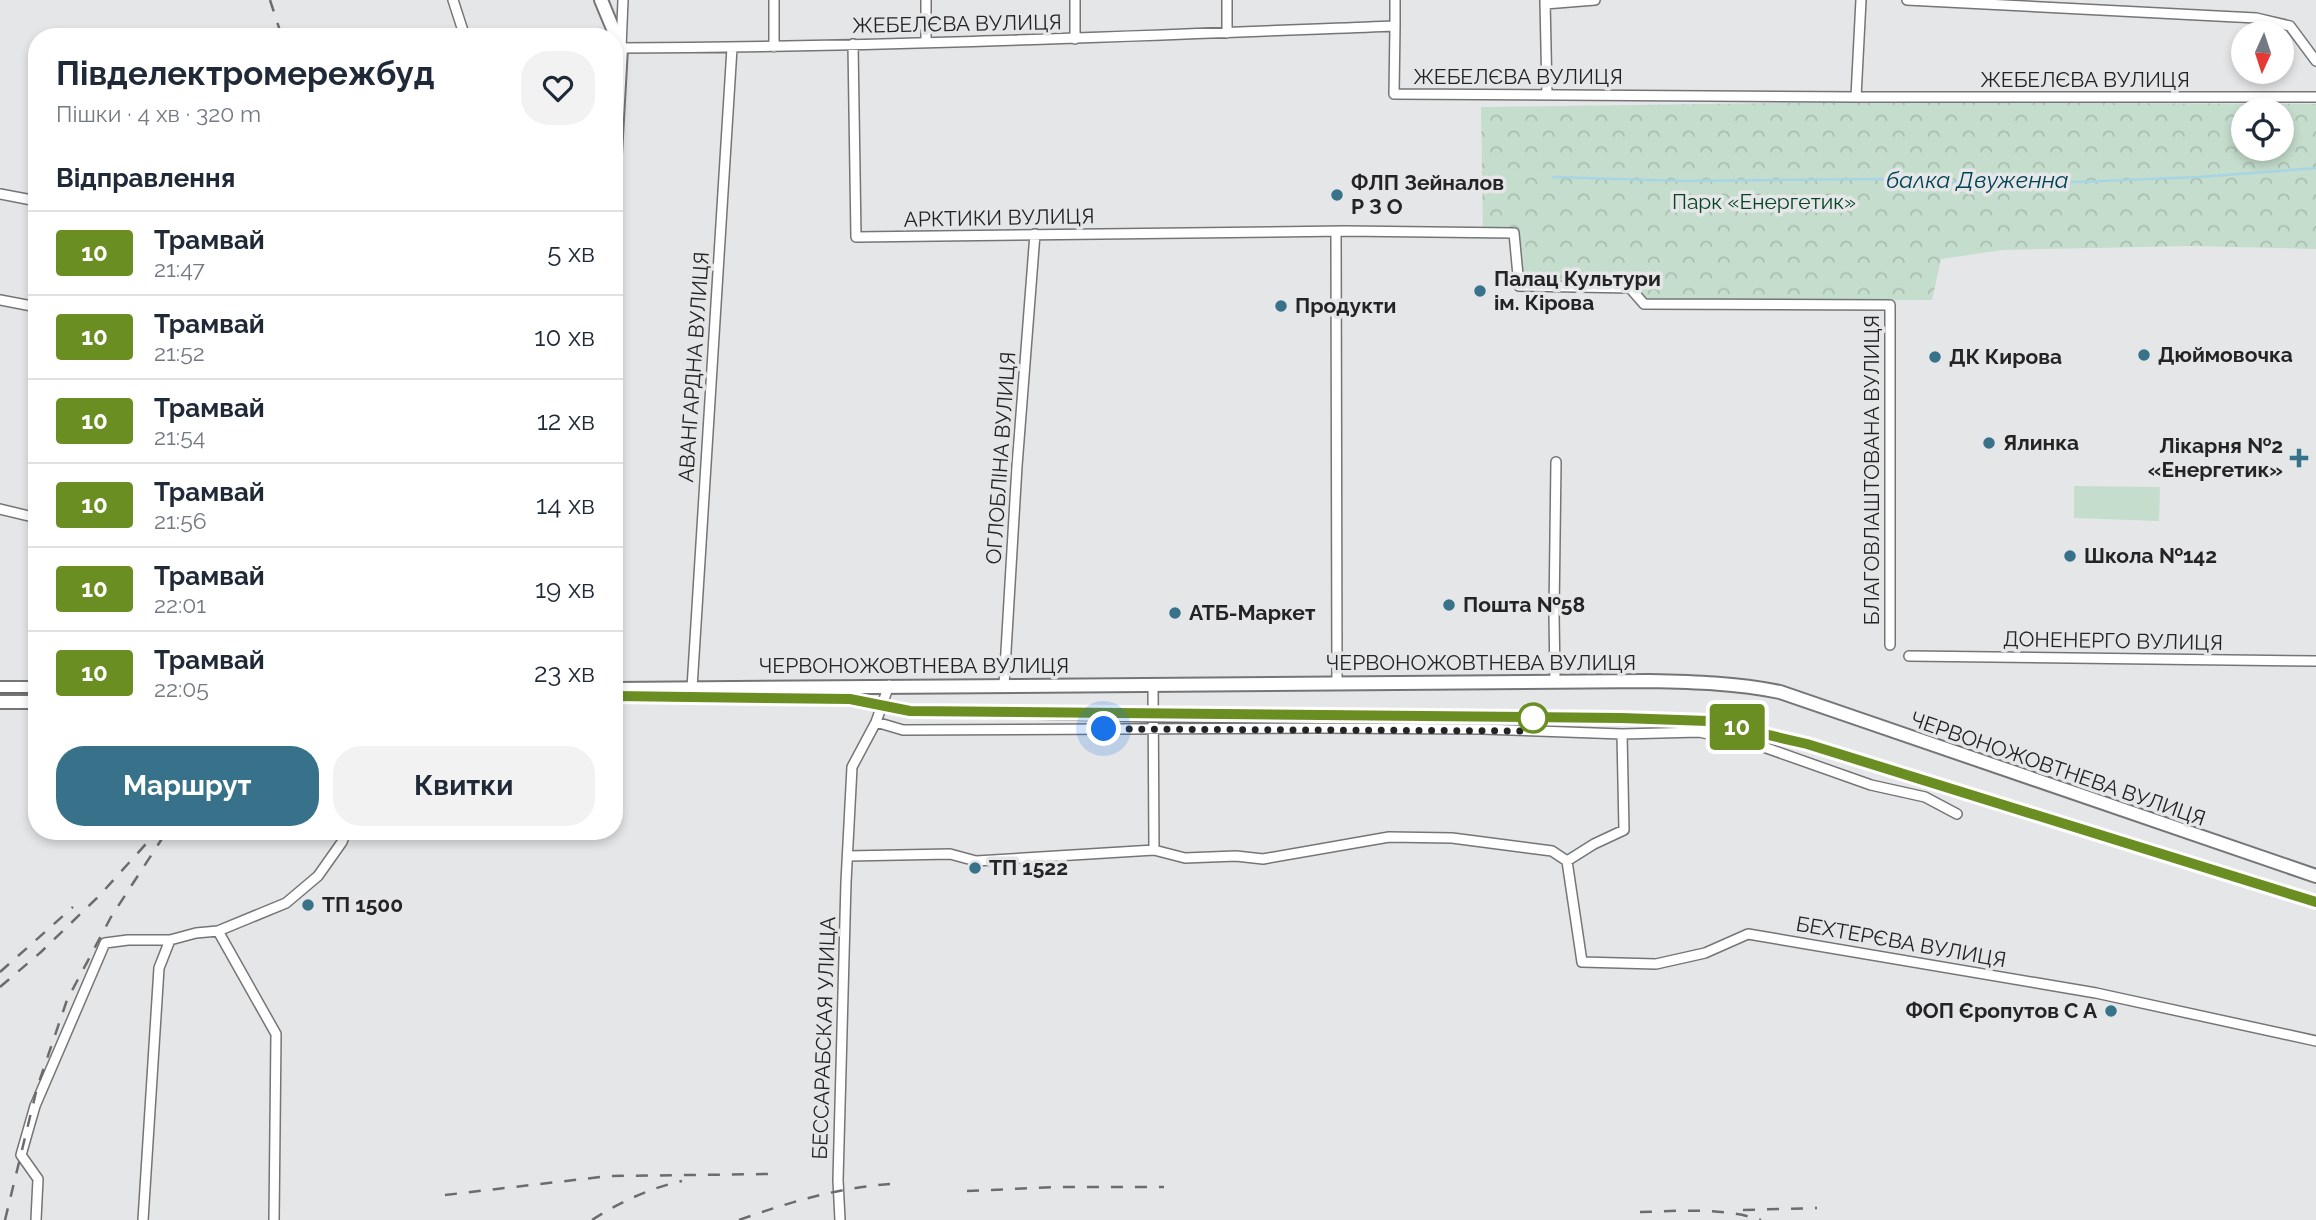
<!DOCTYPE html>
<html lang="uk">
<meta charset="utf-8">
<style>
:root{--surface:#fff;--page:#f2f2f3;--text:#1f2937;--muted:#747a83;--line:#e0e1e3;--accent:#37728a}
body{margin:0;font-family:Raleway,sans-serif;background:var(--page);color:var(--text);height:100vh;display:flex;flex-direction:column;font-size:26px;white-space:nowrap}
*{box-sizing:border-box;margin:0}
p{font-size:23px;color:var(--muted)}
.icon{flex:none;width:38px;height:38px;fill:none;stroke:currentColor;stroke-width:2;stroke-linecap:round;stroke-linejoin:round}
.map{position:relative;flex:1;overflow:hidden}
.details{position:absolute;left:28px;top:28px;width:595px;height:812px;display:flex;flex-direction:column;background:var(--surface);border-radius:28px;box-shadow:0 4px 10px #0003}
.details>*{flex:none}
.badge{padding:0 14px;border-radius:5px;font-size:24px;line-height:46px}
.needle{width:46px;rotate:183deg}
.fabs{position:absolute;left:2231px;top:21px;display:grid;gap:14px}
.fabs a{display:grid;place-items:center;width:63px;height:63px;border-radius:50%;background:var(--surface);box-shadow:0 4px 10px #0003;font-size:35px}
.you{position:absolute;width:35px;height:35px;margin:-18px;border:5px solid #fff;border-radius:50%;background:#1a73e8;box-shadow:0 0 0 10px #1a73e833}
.map>.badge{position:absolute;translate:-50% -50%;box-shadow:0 0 0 4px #fff}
h2{padding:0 28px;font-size:26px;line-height:63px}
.round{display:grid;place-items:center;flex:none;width:74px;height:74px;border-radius:28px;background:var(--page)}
.headline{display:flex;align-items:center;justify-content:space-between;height:119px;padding:0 28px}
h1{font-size:33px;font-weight:700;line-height:52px}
.cta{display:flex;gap:14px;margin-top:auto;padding:14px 28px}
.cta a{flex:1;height:80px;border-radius:28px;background:var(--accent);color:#fff;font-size:28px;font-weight:700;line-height:80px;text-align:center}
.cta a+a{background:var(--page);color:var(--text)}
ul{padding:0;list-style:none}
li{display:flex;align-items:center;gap:21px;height:84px;padding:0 28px;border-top:2px solid var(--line)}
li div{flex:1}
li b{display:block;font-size:26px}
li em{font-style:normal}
li .badge{min-width:77px;font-weight:700;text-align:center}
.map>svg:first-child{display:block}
.park{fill:url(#park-crowns);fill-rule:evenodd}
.pitch{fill:#c5ddcc}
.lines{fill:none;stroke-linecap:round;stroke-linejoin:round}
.stream{stroke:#a8d5e5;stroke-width:2.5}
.street-casing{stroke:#747577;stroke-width:12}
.secondary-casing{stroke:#747577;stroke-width:16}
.street{stroke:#fff;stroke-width:9}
.secondary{stroke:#fff;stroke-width:12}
.tram{stroke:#6c6c6e;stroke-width:2}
.rail{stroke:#6c6c6e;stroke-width:2.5;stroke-dasharray:12 12;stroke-linecap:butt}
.line-casing{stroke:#fff;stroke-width:16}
.line{stroke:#6b8e23;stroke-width:10}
.walk{stroke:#242425;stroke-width:7;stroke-dasharray:0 12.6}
.poi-dot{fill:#37728a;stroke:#e5e6e8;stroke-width:2.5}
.stop-dot{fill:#fff;stroke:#6b8e23;stroke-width:3.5}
.labels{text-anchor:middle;stroke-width:7;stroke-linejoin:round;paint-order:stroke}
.street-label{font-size:21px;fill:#242425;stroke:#e5e6e8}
.poi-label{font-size:21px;font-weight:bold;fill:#242425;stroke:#e5e6e8;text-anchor:start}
.park-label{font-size:21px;fill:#064424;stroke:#e5e6e8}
.water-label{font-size:23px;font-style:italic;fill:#004354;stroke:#e5e6e8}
</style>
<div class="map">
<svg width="2316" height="1220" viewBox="0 0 2316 1220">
<defs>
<pattern id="park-crowns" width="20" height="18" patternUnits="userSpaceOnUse" patternTransform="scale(1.75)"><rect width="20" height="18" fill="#c5ddcc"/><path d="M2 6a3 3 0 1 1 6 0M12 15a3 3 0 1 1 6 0" fill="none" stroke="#a9beaf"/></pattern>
</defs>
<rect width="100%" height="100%" fill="#e5e6e8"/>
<path class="park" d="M1855,102L2316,104V249L2191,246L2002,250L1941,259L1932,300L1646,301L1631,286L1521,283L1516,231L1483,230L1481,107ZM2244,110H2282V149H2244Z"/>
<path class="pitch" d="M2074,486L2160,487L2159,521L2074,518Z"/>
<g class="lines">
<path class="stream" d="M1553,177L1681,181L1884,179L2004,185L2200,177L2316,168"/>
<g class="street-casing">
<path id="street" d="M453,0L465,37
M623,0L621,48C879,47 1137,36 1395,26L1394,94L1856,97H2316
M926,0V42
M1395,0V26
M1545,0L1547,95
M1907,0L2256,18L2290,26L2316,61
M1545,4L1595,0
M1227,33V0
M1075,39V0
M853,44L856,237L1345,231L1514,233L1519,286L1630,288L1644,304L1890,305V645
M774,47V0
M1856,97L1861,0
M0,194L37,201
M1336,232L1337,682
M0,300L37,307
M0,509L37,518
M1909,656L2316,661
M1555,682L1554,613L1556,462
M1153,684L1154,850L1185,858L1236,856L1263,859L1389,837L1452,838L1552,851L1567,861L1594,844L1624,830L1622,734
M1004,685L1017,466L1035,234
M692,688L732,48
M876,722L903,730L1316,728L1482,729L1622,734L1699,732L1755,744L1871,785L1925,797L1957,814
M848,856L950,854L976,861L1154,850
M1567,861L1582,962L1656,964L1705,953L1748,934L2096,993L2316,1041
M218,931L276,1034L274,1220
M36,1220L38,1179L21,1155L35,1106L105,943L128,940H170
M143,1220L159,968L170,940L196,933L218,931L286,903L318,876L342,842L346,831
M840,1220L838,1180L846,882L852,767L876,722L889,685"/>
</g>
<g class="secondary-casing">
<path id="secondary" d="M601,0L621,48L614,172
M0,688H37
M614,689L1649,681C1694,682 1736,683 1780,692L2316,876
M0,702H37"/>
</g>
<use href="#street" class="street"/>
<use href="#secondary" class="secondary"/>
<path class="tram" d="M0,693H37
M614,699L849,704L908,716L1155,722L1601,723L1707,727L1804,750L2259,888L2316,908"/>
<path class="rail" d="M270,0L282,37
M0,972L73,907
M0,987L41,952L99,896L154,835
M967,1191L1057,1187H1164
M445,1195L609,1176L772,1174
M1743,1210L1817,1208
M1640,1212C1680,1211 1722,1207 1761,1220
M5,1220L37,1088L67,1000L111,917L167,831
M592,1220C620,1202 650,1188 682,1181
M739,1220C790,1202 836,1188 890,1184"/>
</g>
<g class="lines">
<g class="line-casing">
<path id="line" d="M614,696L850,699L910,711L1621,718L1708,721L1807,744L2316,902"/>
</g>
<use href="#line" class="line"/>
<path class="walk" d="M1104,729L1529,731L1533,718"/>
</g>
<g class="poi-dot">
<circle cx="1337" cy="195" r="7"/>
<circle cx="1480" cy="291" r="7"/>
<circle cx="1281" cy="306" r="7"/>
<circle cx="2144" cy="355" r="7"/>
<circle cx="1935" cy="357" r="7"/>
<circle cx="1989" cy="443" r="7"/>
<path d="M2295.5 447.5h7v7h7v7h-7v7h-7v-7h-7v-7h7z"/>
<circle cx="2070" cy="556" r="7"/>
<circle cx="1449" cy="605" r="7"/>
<circle cx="1175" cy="613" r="7"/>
<circle cx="975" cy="868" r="7"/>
<circle cx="308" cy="905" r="7"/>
<circle cx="2111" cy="1011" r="7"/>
</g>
<circle class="stop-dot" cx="1533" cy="718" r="14"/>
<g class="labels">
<g class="street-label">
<text transform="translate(957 24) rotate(-1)" y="7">ЖЕБЕЛЄВА ВУЛИЦЯ</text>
<text x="1518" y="84">ЖЕБЕЛЄВА ВУЛИЦЯ</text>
<text x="2085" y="87">ЖЕБЕЛЄВА ВУЛИЦЯ</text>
<text transform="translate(999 218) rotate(-1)" y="7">АРКТИКИ ВУЛИЦЯ</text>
<text transform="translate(694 367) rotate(-86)" y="7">АВАНГАРДНА ВУЛИЦЯ</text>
<text transform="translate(1001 458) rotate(-86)" y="7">ОГЛОБЛІНА ВУЛИЦЯ</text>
<text transform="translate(1872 470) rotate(-90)" y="7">БЛАГОВЛАШТОВАНА ВУЛИЦЯ</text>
<text transform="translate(2113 641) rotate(1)" y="7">ДОНЕНЕРГО ВУЛИЦЯ</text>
<text x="1481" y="670">ЧЕРВОНОЖОВТНЕВА ВУЛИЦЯ</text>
<text x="914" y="673">ЧЕРВОНОЖОВТНЕВА ВУЛИЦЯ</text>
<text transform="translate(2058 769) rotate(19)" y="7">ЧЕРВОНОЖОВТНЕВА ВУЛИЦЯ</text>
<text transform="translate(1901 942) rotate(10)" y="7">БЕХТЕРЄВА ВУЛИЦЯ</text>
<text transform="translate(824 1038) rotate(-88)" y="7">БЕССАРАБСКАЯ УЛИЦА</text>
</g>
<g class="poi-label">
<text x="1351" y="190">ФЛП Зейналов<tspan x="1351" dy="24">Р З О</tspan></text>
<text x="1494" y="286">Палац Культури<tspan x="1494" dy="24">ім. Кірова</tspan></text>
<text x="1295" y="313">Продукти</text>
<text x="2158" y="362">Дюймовочка</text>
<text x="1949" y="364">ДК Кирова</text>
<text x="2003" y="450">Ялинка</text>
<text x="2283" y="453" text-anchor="end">Лікарня №2<tspan x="2283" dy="24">«Енергетик»</tspan></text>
<text x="2084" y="563">Школа №142</text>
<text x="1463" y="612">Пошта №58</text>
<text x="1189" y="620">АТБ-Маркет</text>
<text x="989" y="875">ТП 1522</text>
<text x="322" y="912">ТП 1500</text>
<text x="2097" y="1018" text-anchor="end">ФОП Єропутов С А</text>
</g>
<g class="park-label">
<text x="1764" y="209">Парк «Енергетик»</text>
</g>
<g class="water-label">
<text x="1977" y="188">балка Двуженна</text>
</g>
</g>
</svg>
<div class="fabs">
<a><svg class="needle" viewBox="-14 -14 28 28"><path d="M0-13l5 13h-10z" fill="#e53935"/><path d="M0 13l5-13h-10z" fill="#747a83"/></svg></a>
<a><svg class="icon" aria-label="locate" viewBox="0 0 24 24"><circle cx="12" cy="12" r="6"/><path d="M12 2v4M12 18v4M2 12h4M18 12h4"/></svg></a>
</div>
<div class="you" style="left:1104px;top:729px"></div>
<b class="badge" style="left:1737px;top:727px;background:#6b8e23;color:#fff">10</b>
<section class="details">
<div class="headline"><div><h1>Півделектромережбуд</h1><p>Пішки · 4 хв · 320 m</p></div><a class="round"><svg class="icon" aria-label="heart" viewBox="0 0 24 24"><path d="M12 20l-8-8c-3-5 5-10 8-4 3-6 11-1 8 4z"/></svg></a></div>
<h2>Відправлення</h2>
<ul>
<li><span class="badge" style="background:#6b8e23;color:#fff">10</span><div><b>Трамвай</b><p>21:47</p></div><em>5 хв</em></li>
<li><span class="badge" style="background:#6b8e23;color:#fff">10</span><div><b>Трамвай</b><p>21:52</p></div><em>10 хв</em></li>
<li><span class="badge" style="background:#6b8e23;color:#fff">10</span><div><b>Трамвай</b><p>21:54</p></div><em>12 хв</em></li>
<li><span class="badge" style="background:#6b8e23;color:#fff">10</span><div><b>Трамвай</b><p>21:56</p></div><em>14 хв</em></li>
<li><span class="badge" style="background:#6b8e23;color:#fff">10</span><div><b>Трамвай</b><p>22:01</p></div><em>19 хв</em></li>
<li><span class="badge" style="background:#6b8e23;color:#fff">10</span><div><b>Трамвай</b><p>22:05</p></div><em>23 хв</em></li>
</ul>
<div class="cta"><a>Маршрут</a><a>Квитки</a></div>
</section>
</div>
